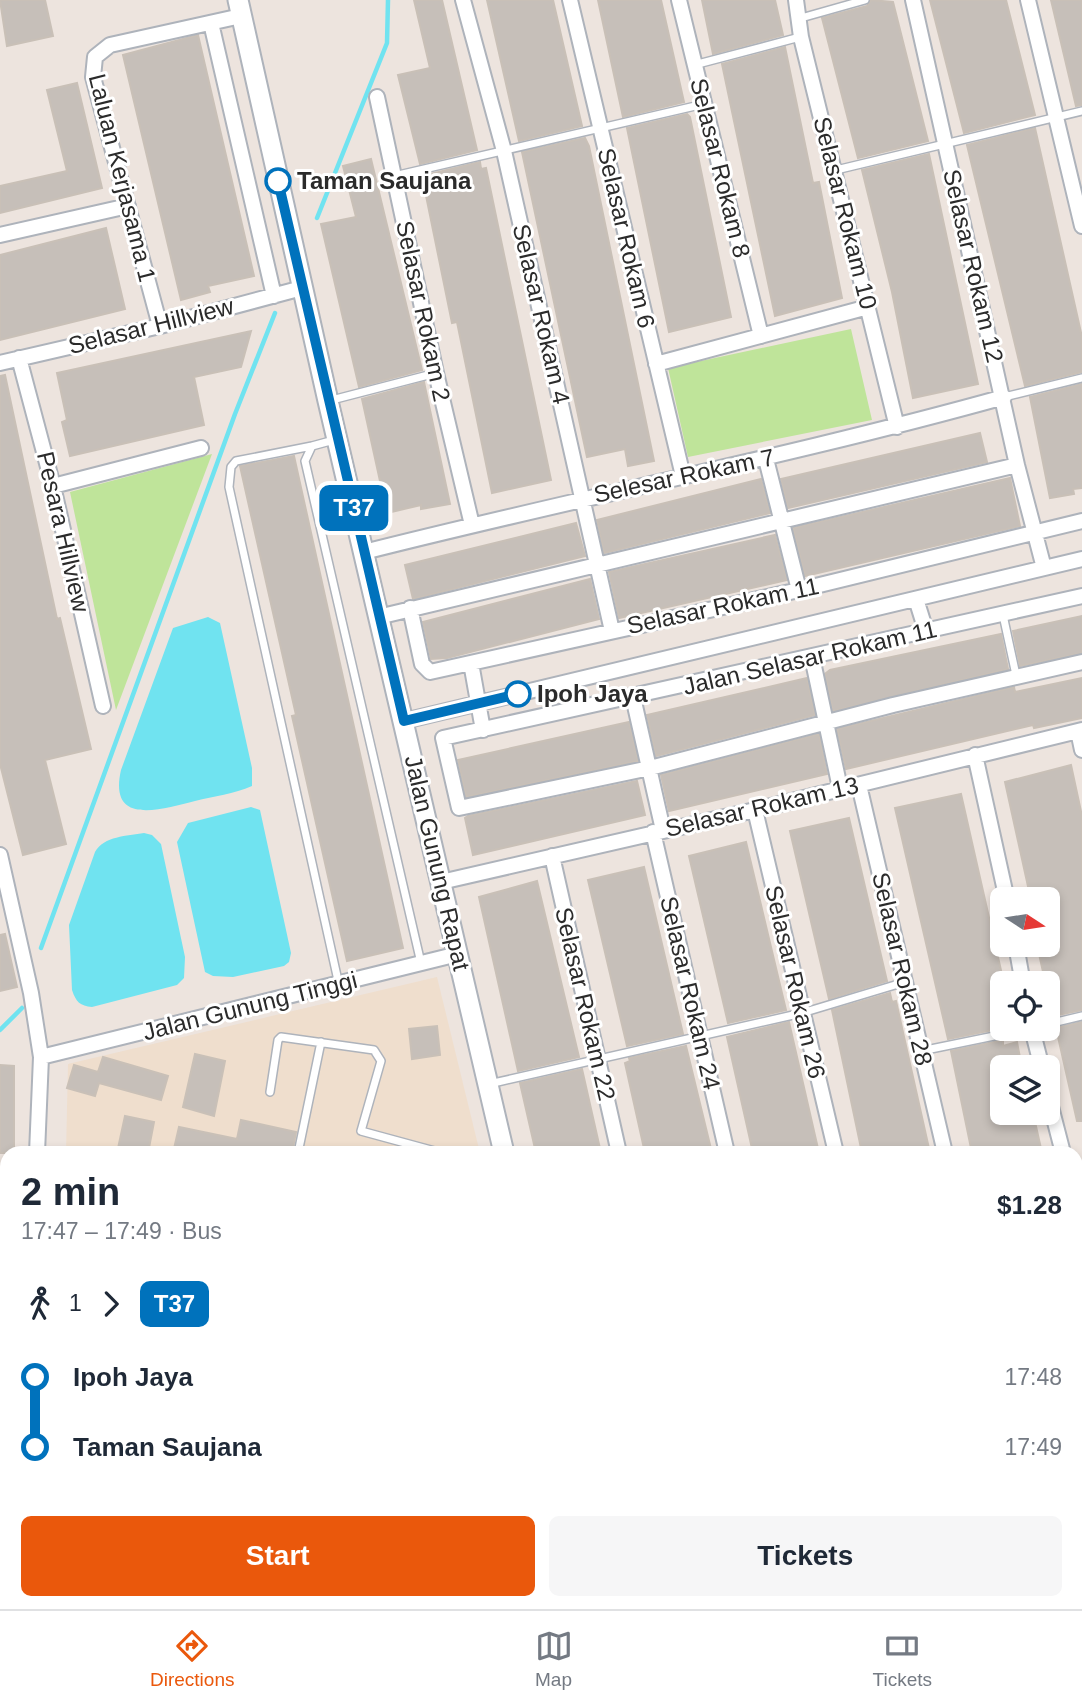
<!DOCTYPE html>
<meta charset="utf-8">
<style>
:root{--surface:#fff;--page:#f6f6f7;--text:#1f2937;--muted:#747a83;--line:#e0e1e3;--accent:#ea580c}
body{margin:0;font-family:Helvetica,sans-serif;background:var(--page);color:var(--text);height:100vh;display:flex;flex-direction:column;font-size:26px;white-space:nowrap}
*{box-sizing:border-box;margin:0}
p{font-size:23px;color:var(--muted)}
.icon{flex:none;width:38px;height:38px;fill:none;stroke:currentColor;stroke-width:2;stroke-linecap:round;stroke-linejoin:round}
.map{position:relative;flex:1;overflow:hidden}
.panel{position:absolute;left:0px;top:1146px;width:1083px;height:464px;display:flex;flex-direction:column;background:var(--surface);border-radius:21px 21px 0 0;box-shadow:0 4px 10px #0003}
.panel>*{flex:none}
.badge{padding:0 14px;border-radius:10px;font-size:24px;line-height:46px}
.needle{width:46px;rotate:102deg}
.fabs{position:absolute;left:990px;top:887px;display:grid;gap:14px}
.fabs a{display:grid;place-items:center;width:70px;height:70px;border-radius:10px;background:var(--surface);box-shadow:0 4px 10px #0003;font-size:35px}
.map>.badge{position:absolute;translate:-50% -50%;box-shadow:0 0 0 4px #fff}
.legs{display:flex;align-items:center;gap:10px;height:77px;padding:0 21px;font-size:23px}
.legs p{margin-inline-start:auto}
.headline{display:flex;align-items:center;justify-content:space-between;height:119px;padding:0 21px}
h1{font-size:38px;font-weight:700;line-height:52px}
.primary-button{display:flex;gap:14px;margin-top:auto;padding:14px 21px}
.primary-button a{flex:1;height:80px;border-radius:10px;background:var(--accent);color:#fff;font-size:28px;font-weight:700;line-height:80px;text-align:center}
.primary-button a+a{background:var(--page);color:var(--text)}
ul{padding:0 21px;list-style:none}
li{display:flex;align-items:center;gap:24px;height:70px;font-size:26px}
li i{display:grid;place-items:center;width:10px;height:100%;margin:0 9px;background:currentColor}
li i::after{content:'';width:18px;height:18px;margin:-9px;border:5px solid;border-radius:50%;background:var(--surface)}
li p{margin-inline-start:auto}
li:first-child i{background:linear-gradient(#0000 50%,currentColor 0)}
li:last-child i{background:linear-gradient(currentColor 50%,#0000 0)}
.tabs{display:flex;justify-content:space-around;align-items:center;height:98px;border-top:2px solid var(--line);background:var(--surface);font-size:19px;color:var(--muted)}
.tabs a{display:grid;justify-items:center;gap:4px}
.tabs .current{color:var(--accent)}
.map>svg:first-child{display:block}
.education{fill:#efdecd}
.green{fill:#bfe49a}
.water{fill:#70e3f0}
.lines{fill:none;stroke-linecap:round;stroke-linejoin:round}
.stream{stroke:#70e3f0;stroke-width:4.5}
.building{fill:#c6bfb9;stroke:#c9c0b7;stroke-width:2}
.service-casing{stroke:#aeb3bb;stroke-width:10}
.minor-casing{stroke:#aeb3bb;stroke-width:18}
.tertiary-casing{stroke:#aeb3bb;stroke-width:23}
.secondary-casing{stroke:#aeb3bb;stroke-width:24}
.path{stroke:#c4c4c4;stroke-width:2.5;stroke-dasharray:5 3.5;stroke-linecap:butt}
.service{stroke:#fff;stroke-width:7}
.minor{stroke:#fff;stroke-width:14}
.tertiary{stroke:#fff;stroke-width:19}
.secondary{stroke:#fff;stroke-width:21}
.line-1-casing{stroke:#fff;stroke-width:16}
.line-1{stroke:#0072bc;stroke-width:10}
.stop-1-dot{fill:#fff;stroke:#0072bc;stroke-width:3.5}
.labels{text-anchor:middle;stroke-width:6;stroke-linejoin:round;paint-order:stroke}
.street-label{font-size:24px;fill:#2b2b2b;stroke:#fff}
.stop-label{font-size:24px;font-weight:bold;fill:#2b2b2b;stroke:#fff;text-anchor:start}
</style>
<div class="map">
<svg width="1082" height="1609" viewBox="0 0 1082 1609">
<rect width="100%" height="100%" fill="#ede4de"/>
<path class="education" d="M437,977L480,1153H66L68,1064Z"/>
<path class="green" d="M851,329L872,420L688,457L668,368Z
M212,454L116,710L70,492Z"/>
<path class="water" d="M208,617L220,623L252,768V786C234,794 214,796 195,801C162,809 108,827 121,770L173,628Z
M251,807L260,810L291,953L289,962L284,966L233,977L213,976L205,972L177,842L188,823Z
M144,833L152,835L161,844L185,957L184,978L177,985L92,1007C80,1006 76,1002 72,990L69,925L95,852C104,836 127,836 144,833Z"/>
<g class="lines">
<path class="stream" d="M317,218L387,43L388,0
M41,948L235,414L275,313
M0,1030L22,1008"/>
</g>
<path class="building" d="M0,0H45L53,36L7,46Z
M414,0H442L477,150L420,164L398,75L430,68Z
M487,0H553L582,126L519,141Z
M598,0H661L684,102L623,117Z
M702,0H775L783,35L713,54Z
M871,0L893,2L928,141L858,158L822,18L867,6Z
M930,0H1006L1035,115L964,133Z
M1051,0H1082V105L1076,106Z
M198,35L254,276L208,286L210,292L181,300L123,55Z
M785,47L813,183L819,182L842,298L775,316L722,64Z
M77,83L102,188L0,213V186L67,171L47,90Z
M687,114L690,117L731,317L669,332L627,128Z
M1035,128L1082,337V372L1025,386L967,145Z
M585,138L589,146L654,461L628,466L625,449L587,457L522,152Z
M929,154L978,384L913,398L892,292L862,170Z
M371,159L422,370L359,387L321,224L356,217L343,166Z
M480,162L481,169L486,168L551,480L492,493L457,322L452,323L422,176Z
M106,228L125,309L0,340V255Z
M251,331L241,367L194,377L204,425L70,456L62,422L67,420L57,373Z
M5,375L57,619L60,618L91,749L45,760L66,844L23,855L0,764V376Z
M424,382L450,504L421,509V505L387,513L362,399Z
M1082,384V488L1073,489L1074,494L1050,498L1030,397Z
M980,433L987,462L788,508L781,479Z
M294,456L403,948L347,961L292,716L296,715L240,466Z
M1010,478L1020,526L805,576L793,528Z
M761,479L770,513L604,553L597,520Z
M576,523L585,556L413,599L405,565Z
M775,535L787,580L619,618L609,572Z
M590,579L599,619L447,658L431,659L423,622Z
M1082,616V653L1020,666L1013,631Z
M1001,634L1008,669L833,711L825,674L830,670Z
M807,678L815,715L656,756L647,715Z
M1082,678V718L1034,728L1033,725L846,769L837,729L1014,687L1015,692Z
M629,722L638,761L466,797L458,760Z
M819,734L827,774L669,811L661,775Z
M1071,765L1082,816V1010L1053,1016L1037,945H1048V900H1031L1005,782Z
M637,781L645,815L473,855L465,818L468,816Z
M961,794L1003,979V1028L948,1039L895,808Z
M849,818L887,981L829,999L790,831Z
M746,842L786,1010L728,1023L689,856Z
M644,867L683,1034L627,1046L588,880Z
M537,881L579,1057L518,1071L479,897Z
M5,934L17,987L0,991V935Z
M890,993L892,1002L896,1001L930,1153H862L832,1010Z
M789,1022L819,1153H753L727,1037Z
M1082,1022V1121H1077L1056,1028Z
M437,1026L440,1055L412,1059L409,1029Z
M1003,1040V1046L1017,1042L1022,1068H1003V1113H1033L1042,1153H972L951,1051Z
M686,1046L712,1153H645L625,1063L630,1061L629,1058Z
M195,1054L225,1061L214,1116L183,1107Z
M103,1057L168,1076L161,1100L99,1083L95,1096L67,1088L74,1065L98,1072Z
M0,1065L14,1066V1153H0Z
M582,1069L601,1153H536L520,1083Z
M125,1116L154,1122L148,1153H117Z
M241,1120L296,1132L292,1153H173L179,1127L237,1139Z"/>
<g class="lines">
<g class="service-casing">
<path id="service" d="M801,18L865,0
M694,65L800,37
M836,170L1082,111
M394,176L704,104
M1004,397L1082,378
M328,401L436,373
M334,440L312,446L305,461L421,963
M312,446L236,461L231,467L229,487L339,985
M1003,615L1016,675
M1048,1024L1082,1016
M921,1051L1028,1029
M489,1084L802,1013L905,982
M270,1092L278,1040L281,1037L374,1050L381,1061L361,1131L442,1153
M298,1153L321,1042
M1076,1253L1082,1252
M1076,1454L1082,1452
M796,1603L797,1609
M989,1603L991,1609
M1013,1609L1014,1603"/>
</g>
<g class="minor-casing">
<path id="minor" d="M463,0L504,151L612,631
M570,0L683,476
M679,0L761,336
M796,0L801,37L897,427
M913,0L1017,465L1044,568
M1028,0L1082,226
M211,23L274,296
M377,97L436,373L472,525
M0,235L128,206
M160,326L93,77L95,57L110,45L241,16
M19,358L53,486L103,706
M0,363L160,326L302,288
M656,364L868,307
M766,459L799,590
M53,486L201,448
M364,552C577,498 792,456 1004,397
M1082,596L443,738L459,808L650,768L893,705L1082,662
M916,599L926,631
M410,608L422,664L430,672L799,590L1082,521
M378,617L1017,465
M812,657L840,788
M471,663L483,730
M633,697L663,830
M404,721L1082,559
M1078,731L1082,750
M975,755L1007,900
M859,785L945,1153
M755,810L836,1153
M653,832L727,1153
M0,855L31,993L41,1057L37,1153
M552,856L619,1153
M441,882L755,810L1082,730
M1016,945L1023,984
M1032,1029L1042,1068
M41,1057L458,954
M1048,1095L1063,1153
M1076,1196L1082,1195
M0,1310L7,1311
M1076,1316L1082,1315
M1076,1376L1082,1374
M855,1603L857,1609
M331,1609L332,1603"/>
</g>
<g class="tertiary-casing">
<path id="tertiary" d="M238,0L328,401L504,1153
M639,1609L643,1603"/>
</g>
<g class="secondary-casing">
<path id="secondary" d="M0,1478L7,1479
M0,1497L7,1498
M563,1603L591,1609
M601,1603L613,1609
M666,1603L690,1609"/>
</g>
<path class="path" d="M914,1603L915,1609"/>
<use href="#service" class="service"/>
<use href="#minor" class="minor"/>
<use href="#tertiary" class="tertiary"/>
<use href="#secondary" class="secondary"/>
</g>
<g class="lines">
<g class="line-1-casing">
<path id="line-1" d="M278,181L404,721L518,694"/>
</g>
<use href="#line-1" class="line-1"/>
</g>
<g class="stop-1-dot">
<circle cx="278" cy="181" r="12"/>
<circle cx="518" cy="694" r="12"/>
</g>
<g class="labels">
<g class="street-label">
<text transform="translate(720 168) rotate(76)" y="8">Selasar Rokam 8</text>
<text transform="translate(122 178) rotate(76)" y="8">Laluan Kerjasama 1</text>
<text transform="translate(845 213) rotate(76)" y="8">Selasar Rokam 10</text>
<text transform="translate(626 238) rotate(77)" y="8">Selasar Rokam 6</text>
<text transform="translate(973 266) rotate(77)" y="8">Selasar Rokam 12</text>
<text transform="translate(423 311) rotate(78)" y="8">Selasar Rokam 2</text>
<text transform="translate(541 314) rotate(77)" y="8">Selasar Rokam 4</text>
<text transform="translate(151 326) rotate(-14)" y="8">Selasar Hillview</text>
<text transform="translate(684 476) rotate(-12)" y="8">Selesar Rokam 7</text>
<text transform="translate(63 532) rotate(77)" y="8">Pesara Hillview</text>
<text transform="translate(723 606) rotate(-12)" y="8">Selasar Rokam 11</text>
<text transform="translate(810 658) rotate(-13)" y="8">Jalan Selasar Rokam 11</text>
<text transform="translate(762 807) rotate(-13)" y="8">Selasar Rokam 13</text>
<text transform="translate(437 863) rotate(77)" y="8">Jalan Gunung Rapat</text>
<text transform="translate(902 969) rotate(77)" y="8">Selasar Rokam 28</text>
<text transform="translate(795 982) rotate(77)" y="8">Selasar Rokam 26</text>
<text transform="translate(690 993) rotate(77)" y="8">Selasar Rokam 24</text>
<text transform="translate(585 1004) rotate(77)" y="8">Selasar Rokam 22</text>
<text transform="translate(250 1006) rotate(-14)" y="8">Jalan Gunung Tinggi</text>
</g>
<g class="stop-label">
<text x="297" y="189">Taman Saujana</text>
<text x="537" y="702">Ipoh Jaya</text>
</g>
</g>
</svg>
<div class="fabs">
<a><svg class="needle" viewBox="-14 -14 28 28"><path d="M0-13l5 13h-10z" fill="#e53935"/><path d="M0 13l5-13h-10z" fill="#747a83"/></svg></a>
<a><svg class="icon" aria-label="locate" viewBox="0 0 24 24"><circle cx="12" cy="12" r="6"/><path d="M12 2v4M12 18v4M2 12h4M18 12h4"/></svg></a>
<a><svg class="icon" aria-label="layers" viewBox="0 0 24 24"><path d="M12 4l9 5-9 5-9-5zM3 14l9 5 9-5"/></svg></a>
</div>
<b class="badge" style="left:354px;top:508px;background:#0072bc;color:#fff">T37</b>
<section class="panel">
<div class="headline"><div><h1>2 min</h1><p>17:47 – 17:49 · Bus</p></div><b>$1.28</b></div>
<div class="legs"><svg class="icon" aria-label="walk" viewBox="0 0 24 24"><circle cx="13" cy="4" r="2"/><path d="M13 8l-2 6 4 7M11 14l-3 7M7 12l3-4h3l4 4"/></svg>1<svg class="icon" aria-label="forward" viewBox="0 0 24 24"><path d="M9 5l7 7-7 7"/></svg><b class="badge" style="background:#0072bc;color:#fff">T37</b></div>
<ul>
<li><i style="color:#0072bc"></i><b>Ipoh Jaya</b><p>17:48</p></li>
<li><i style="color:#0072bc"></i><b>Taman Saujana</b><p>17:49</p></li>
</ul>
<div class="primary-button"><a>Start</a><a>Tickets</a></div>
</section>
</div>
<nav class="tabs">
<a class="current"><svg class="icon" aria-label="directions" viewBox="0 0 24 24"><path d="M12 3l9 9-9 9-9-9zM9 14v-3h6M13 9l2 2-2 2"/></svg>Directions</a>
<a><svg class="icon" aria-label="map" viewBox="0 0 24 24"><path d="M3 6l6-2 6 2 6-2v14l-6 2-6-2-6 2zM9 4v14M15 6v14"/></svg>Map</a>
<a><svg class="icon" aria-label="tickets" viewBox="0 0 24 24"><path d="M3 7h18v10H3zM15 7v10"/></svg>Tickets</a>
</nav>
